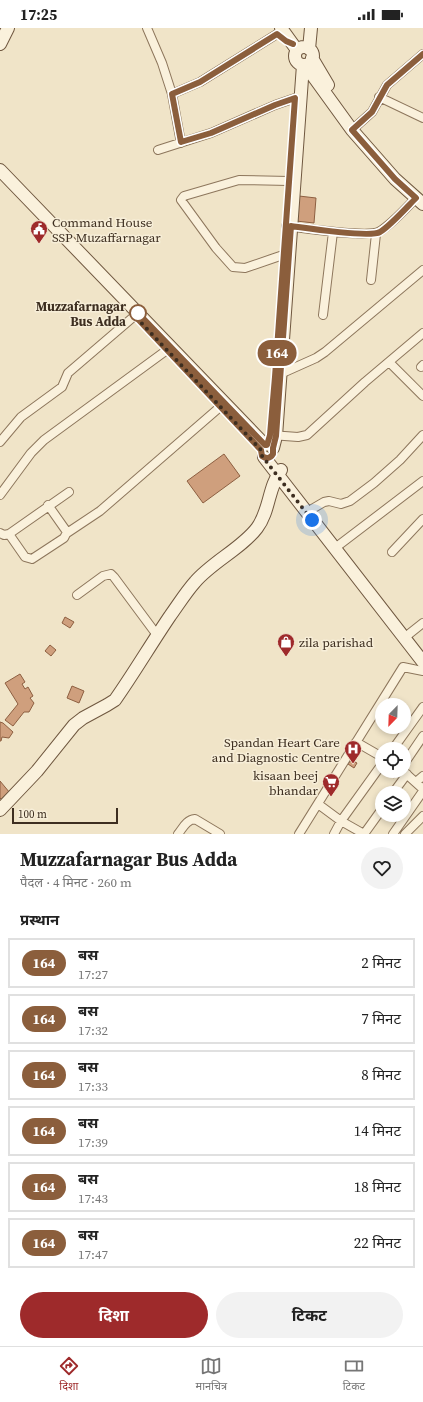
<!DOCTYPE html>
<html lang="hi">
<meta charset="utf-8">
<style>
:root{--surface:#fff;--page:#f2f2f2;--text:#222;--muted:#767676;--line:#e0e0e0;--accent:#9e2a2b}
body{margin:0;font-family:"Source Serif 4","Noto Sans Devanagari",serif;background:var(--page);color:var(--text);height:100vh;display:flex;flex-direction:column;font-size:15px;white-space:nowrap}
*{box-sizing:border-box;margin:0}
p{font-size:13px;color:var(--muted)}
.icon{flex:none;width:22px;height:22px;fill:none;stroke:currentColor;stroke-width:2;stroke-linecap:round;stroke-linejoin:round}
.map{position:relative;height:806px;overflow:hidden}
.panel{display:flex;flex-direction:column;background:var(--surface);flex:1}
.panel>*{flex:none}
.badge{padding:0 8px;border-radius:13px;font-size:14px;line-height:26px}
.needle{width:26px;rotate:203deg}
.buttons{position:absolute;left:375px;top:670px;display:grid;gap:8px}
.buttons a{display:grid;place-items:center;width:36px;height:36px;border-radius:50%;background:var(--surface);box-shadow:0 2px 6px #0003;font-size:20px}
.scale{position:absolute;left:12px;bottom:10px;width:106px;box-sizing:border-box;padding-left:4px;border:2px solid #3d2e20;border-top:0;font-size:11px;line-height:14px;white-space:nowrap;color:#3d2e20;-webkit-text-stroke:3px #f7eed8;paint-order:stroke}
.you{position:absolute;width:20px;height:20px;margin:-10px;border:3px solid #fff;border-radius:50%;background:#1a73e8;box-shadow:0 0 0 6px #1a73e833}
.map>.badge{position:absolute;translate:-50% -50%;box-shadow:0 0 0 2px #fff}
h2{padding:0 20px;font-size:15px;line-height:36px}
.round{display:grid;place-items:center;flex:none;width:42px;height:42px;border-radius:21px;background:var(--page)}
.head{display:flex;align-items:center;justify-content:space-between;height:68px;padding:0 20px}
h1{font-size:19px;font-weight:700;line-height:30px}
.action{display:flex;gap:8px;margin-top:auto;padding:8px 20px}
.action a{flex:1;height:46px;border-radius:24px;background:var(--accent);color:#fff;font-size:16px;font-weight:700;line-height:46px;text-align:center}
.action a+a{background:var(--page);color:var(--text)}
ul{padding:0;list-style:none}
li{display:flex;align-items:center;gap:12px;height:50px;margin:0 8px 6px;padding:0 12px;border:2px solid var(--line);border-radius:0px}
li div{flex:1}
li b{display:block;font-size:15px}
li em{font-style:normal}
li .badge{min-width:44px;font-weight:700;text-align:center}
.status{display:flex;justify-content:space-between;align-items:center;height:28px;padding:0 20px;background:var(--surface);direction:ltr}
.status svg{height:11px;fill:currentColor}
.tab-bar{display:flex;justify-content:space-around;align-items:center;height:56px;border-top:1px solid var(--line);background:var(--surface);font-size:11px;color:var(--muted)}
.tab-bar a{display:grid;justify-items:center;gap:2px}
.tab-bar .active{color:var(--accent)}
.map>svg:first-child{display:block}
.building{fill:#cf9f7d;stroke:#8d5f41}
.lines{fill:none;stroke-linecap:round;stroke-linejoin:round}
.street-casing{stroke:#8d765c;stroke-width:10}
.secondary-casing{stroke:#6f573f;stroke-width:14}
.street{stroke:#faf1dc;stroke-width:8}
.secondary{stroke:#faf1dc;stroke-width:12}
.line-casing{stroke:#fff;stroke-width:9}
.line{stroke:#8b5e3c;stroke-width:6}
.walk{stroke:#3d2e20;stroke-width:4;stroke-dasharray:0 7.2}
.stop-dot{fill:#fff;stroke:#8b5e3c;stroke-width:2}
.labels{text-anchor:middle;stroke-width:3;stroke-linejoin:round;paint-order:stroke}
.poi-label{font-size:13px;fill:#3d2e20;stroke:#f7eed8;text-anchor:start}
.stop-label{font-size:13px;font-weight:bold;fill:#3d2e20;stroke:#f7eed8;text-anchor:end}
</style>
<div class="status"><b>17:25</b><svg viewBox="0 0 49 12"><path d="M0 12V9h3v3zM5 12V6h3v6zM10 12V3h3v9zM15 12V0h3v12zM26 1h20v11H26zM47 4h2v5h-2z"/></svg></div>
<div class="map">
<svg width="423" height="806" viewBox="0 0 423 806">
<rect width="100%" height="100%" fill="#f0e4c8"/>
<path class="building" d="M299,168L316,170L314,195L296,193Z
M224,426L240,448L203,475L187,453Z
M65,589L74,594L70,600L62,595Z
M50,617L56,622L51,628L45,623Z
M20,646L25,654L22,656L25,661L28,659L33,668L30,670L34,675L29,684H24L13,698L5,692L18,676L5,655Z
M72,658L84,663L79,675L67,670Z
M0,694L3,695L13,704L9,710L2,709L1,713H0Z
M351,732L357,735L354,740L348,736Z
M388,743H394L397,745L394,750L387,745Z
M0,753L10,765L2,772L0,770Z"/>
<g class="lines">
<g class="street-casing">
<path id="street" d="M147,0L162,35L172,66L181,115
M172,66L200,54L277,6
M379,69L423,90
M352,102L372,84L387,57L423,26
M158,122L211,105L275,77L301,68
M286,198C302,200 370,210 380,203C392,196 406,180 416,170
M283,227L245,240L233,239L216,220L181,172L184,168L239,152L289,153
M371,252L376,206
M323,287L333,204
M389,334L423,368
M421,339L423,337
M278,347L316,330L325,324L423,242
M271,407L298,409L307,407L365,354L423,305
M0,414L21,389L62,359L68,345L138,285
M0,467L31,425L44,412L171,319
M312,481L324,474L329,473L341,476L350,473L374,455L400,432L423,407
M0,505L4,507L9,506L69,464
M67,505L100,483L220,379
M9,506L25,529L32,531L64,510L67,504L48,477
M339,517L423,453
M392,524L423,491
M77,567L103,548L111,546L114,549L157,607
M404,610L423,595
M356,714L382,729
M393,721L423,679
M404,736L423,708
M403,743L423,761
M416,754L423,748
M393,765L407,746
M318,776L341,793L364,806
M178,806C183,800 186,792 195,791L220,806
M299,806L403,639L423,643
M334,806L341,793L382,736
M364,806L382,781
M393,806L423,763
M405,806L423,788"/>
</g>
<g class="secondary-casing">
<path id="secondary" d="M281,0L297,22
M0,16L8,0
M295 28a9 9 0 1 1 18 0a9 9 0 1 1-18 0Z
M309,21L311,0
M312,30L328,57
M305,37L352,102L395,151L423,176
M0,142L265,417
M273,420L276,408C285,284 294,160 303,37
M264,429L423,634
M0,782L37,743L74,697L83,690L107,677L115,672C134,645 151,616 170,588C178,577 186,564 195,554C212,534 242,520 257,500C270,483 268,459 281,442"/>
</g>
<use href="#street" class="street"/>
<use href="#secondary" class="secondary"/>
</g>
<g class="lines">
<g class="line-casing">
<path id="line" d="M293,16L286,13L277,6L200,54L172,66L181,114L211,105L275,77L295,70L275,349L270,407L267,417H265L138,285L135,288L261,422L262,428C266,431 270,431 273,426V420L276,408L291,198C306,200 369,210 380,204C390,198 407,179 416,170L395,151L352,102L372,84L387,57L423,26"/>
</g>
<use href="#line" class="line"/>
<path class="walk" d="M138,285L135,288L261,422L262,428L312,492"/>
</g>
<defs>
<g id="civic-pin" transform="scale(0.9)"><path d="M0 17L-7.5 6A9.5 9.5 0 1 1 7.5 6Z" fill="#9e2a2b" stroke="#f7eed8"/><path d="M-.6-6.5H3V-4.5H.6V-3L4-1V1h2V6H-6V1h2V-1L-.6-3ZM-1.2 2.5V6h2.4V2.5Z" fill="#fff"/></g>
<g id="shop-pin" transform="scale(0.9)"><path d="M0 17L-7.5 6A9.5 9.5 0 1 1 7.5 6Z" fill="#9e2a2b" stroke="#f7eed8"/><path d="M-5-2.5h2.3a2.7 3.5 0 0 1 5.4 0H5L5.5 6h-11ZM-1.5-2.5h3a1.5 2.3 0 0 0-3 0Z" fill="#fff"/></g>
<g id="hospital-pin" transform="scale(0.9)"><path d="M0 17L-7.5 6A9.5 9.5 0 1 1 7.5 6Z" fill="#9e2a2b" stroke="#f7eed8"/><path d="M-5-5h3v3.5h4V-5h3V5h-3V1.5h-4V5h-3Z" fill="#fff"/></g>
<g id="supermarket-pin" transform="scale(0.9)"><path d="M0 17L-7.5 6A9.5 9.5 0 1 1 7.5 6Z" fill="#9e2a2b" stroke="#f7eed8"/><path d="M-6-5.5h2.5l.6 2H6L4.5 2H-2.5L-4.4-4H-6ZM-1.5 3.2a1.3 1.3 0 1 0 .1 0ZM3 3.2a1.3 1.3 0 1 0 .1 0Z" fill="#fff"/></g>
</defs>
<g fill-rule="evenodd">
<use href="#civic-pin" x="39" y="201"/>
<use href="#shop-pin" x="286" y="614"/>
<use href="#hospital-pin" x="353" y="721"/>
<use href="#supermarket-pin" x="331" y="754"/>
</g>
<circle class="stop-dot" cx="138" cy="285" r="8"/>
<g class="labels">
<g class="poi-label">
<text x="52" y="199">Command House<tspan x="52" dy="15">SSP Muzaffarnagar</tspan></text>
<text x="299" y="619">zila parishad</text>
<text x="340" y="719" text-anchor="end">Spandan Heart Care<tspan x="340" dy="15">and Diagnostic Centre</tspan></text>
<text x="318" y="752" text-anchor="end">kisaan beej<tspan x="318" dy="15">bhandar</tspan></text>
</g>
<g class="stop-label">
<text x="126" y="283">Muzzafarnagar<tspan x="126" dy="15">Bus Adda</tspan></text>
</g>
</g>
</svg>
<div class="buttons">
<a><svg class="needle" viewBox="-14 -14 28 28"><path d="M0-13l5 13h-10z" fill="#e53935"/><path d="M0 13l5-13h-10z" fill="#767676"/></svg></a>
<a><svg class="icon" aria-label="locate" viewBox="0 0 24 24"><circle cx="12" cy="12" r="6"/><path d="M12 2v4M12 18v4M2 12h4M18 12h4"/></svg></a>
<a><svg class="icon" aria-label="layers" viewBox="0 0 24 24"><path d="M12 4l9 5-9 5-9-5zM3 14l9 5 9-5"/></svg></a>
</div>
<div class="scale">100 m</div>
<div class="you" style="left:312px;top:492px"></div>
<b class="badge" style="left:277px;top:325px;background:#8b5e3c;color:#fff">164</b>
</div>
<section class="panel">
<div class="head"><div><h1>Muzzafarnagar Bus Adda</h1><p>पैदल · 4 मिनट · 260 m</p></div><a class="round"><svg class="icon" aria-label="heart" viewBox="0 0 24 24"><path d="M12 20l-8-8c-3-5 5-10 8-4 3-6 11-1 8 4z"/></svg></a></div>
<h2>प्रस्थान</h2>
<ul>
<li><span class="badge" style="background:#8b5e3c;color:#fff">164</span><div><b>बस</b><p>17:27</p></div><em>2 मिनट</em></li>
<li><span class="badge" style="background:#8b5e3c;color:#fff">164</span><div><b>बस</b><p>17:32</p></div><em>7 मिनट</em></li>
<li><span class="badge" style="background:#8b5e3c;color:#fff">164</span><div><b>बस</b><p>17:33</p></div><em>8 मिनट</em></li>
<li><span class="badge" style="background:#8b5e3c;color:#fff">164</span><div><b>बस</b><p>17:39</p></div><em>14 मिनट</em></li>
<li><span class="badge" style="background:#8b5e3c;color:#fff">164</span><div><b>बस</b><p>17:43</p></div><em>18 मिनट</em></li>
<li><span class="badge" style="background:#8b5e3c;color:#fff">164</span><div><b>बस</b><p>17:47</p></div><em>22 मिनट</em></li>
</ul>
<div class="action"><a>दिशा</a><a>टिकट</a></div>
</section>
<nav class="tab-bar">
<a class="active"><svg class="icon" aria-label="directions" viewBox="0 0 24 24"><path d="M12 3l9 9-9 9-9-9zM9 14v-3h6M13 9l2 2-2 2"/></svg>दिशा</a>
<a><svg class="icon" aria-label="map" viewBox="0 0 24 24"><path d="M3 6l6-2 6 2 6-2v14l-6 2-6-2-6 2zM9 4v14M15 6v14"/></svg>मानचित्र</a>
<a><svg class="icon" aria-label="tickets" viewBox="0 0 24 24"><path d="M3 7h18v10H3zM15 7v10"/></svg>टिकट</a>
</nav>
